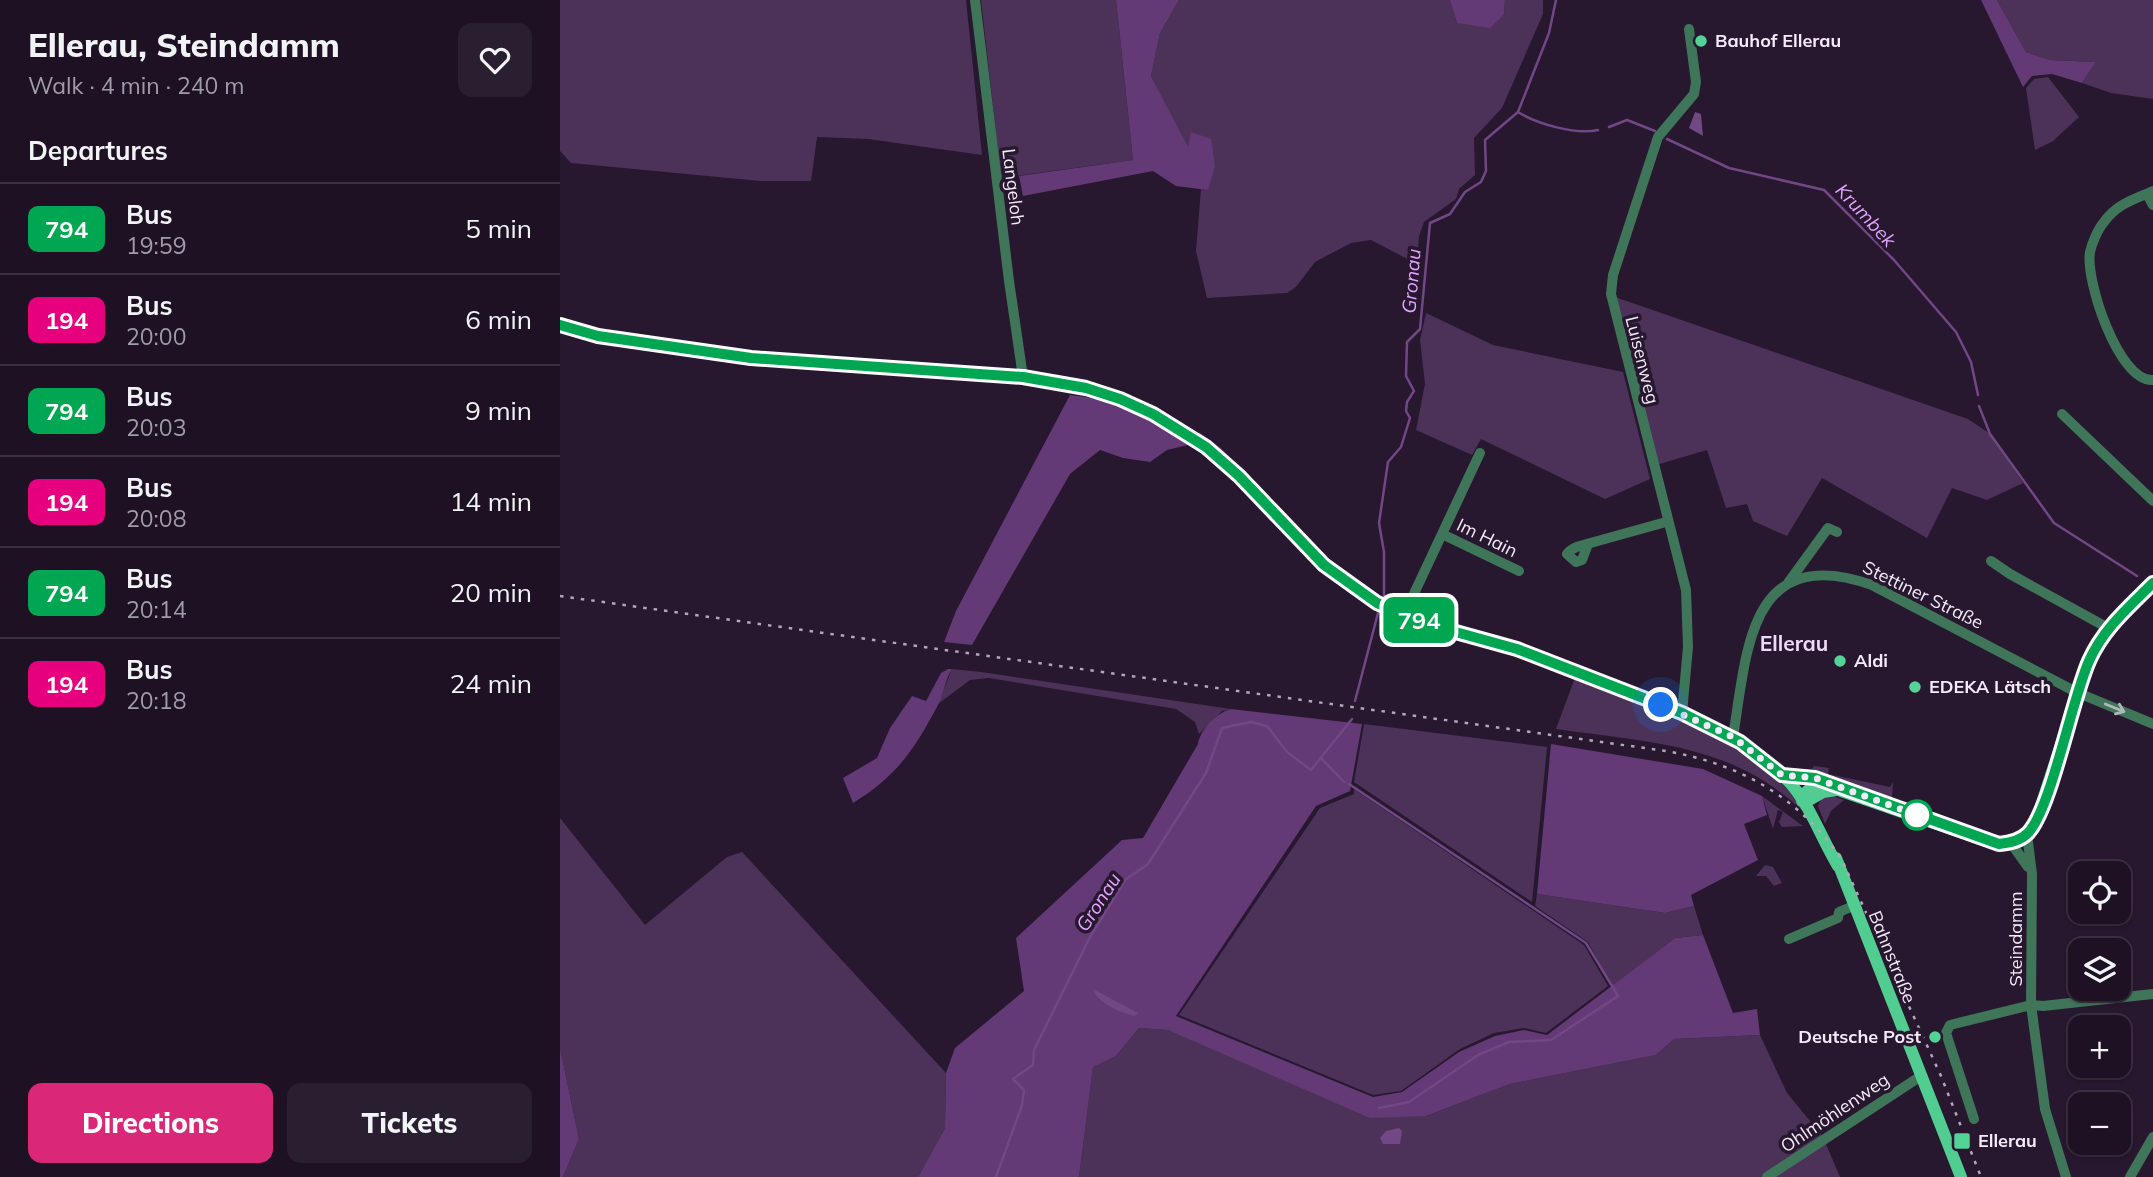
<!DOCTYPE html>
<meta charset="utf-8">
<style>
:root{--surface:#1d1123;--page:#2a1f30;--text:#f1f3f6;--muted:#a09da6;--line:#3b3141;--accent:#db2777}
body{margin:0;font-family:Mulish,sans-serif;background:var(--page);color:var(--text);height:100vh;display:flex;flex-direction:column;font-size:26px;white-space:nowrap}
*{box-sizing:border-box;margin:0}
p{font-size:23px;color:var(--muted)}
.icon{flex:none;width:38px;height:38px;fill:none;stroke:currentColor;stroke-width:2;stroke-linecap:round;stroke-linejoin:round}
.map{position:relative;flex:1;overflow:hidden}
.panel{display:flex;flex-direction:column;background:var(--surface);width:560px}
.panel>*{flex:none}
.badge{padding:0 14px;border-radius:10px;font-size:24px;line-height:46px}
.tools{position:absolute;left:1508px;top:861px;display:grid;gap:14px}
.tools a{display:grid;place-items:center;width:63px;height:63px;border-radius:14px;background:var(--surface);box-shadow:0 2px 5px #0004,0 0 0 2px var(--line);font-size:35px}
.you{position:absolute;width:35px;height:35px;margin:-18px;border:5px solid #fff;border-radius:50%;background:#1a73e8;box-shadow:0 0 0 10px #1a73e833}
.map>.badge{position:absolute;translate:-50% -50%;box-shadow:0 0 0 4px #fff}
h2{padding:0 28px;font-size:26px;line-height:63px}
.round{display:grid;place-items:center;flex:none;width:74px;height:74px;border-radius:14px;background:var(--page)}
.headline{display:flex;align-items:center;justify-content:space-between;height:119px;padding:0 28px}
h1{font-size:33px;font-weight:800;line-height:52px}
.button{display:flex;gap:14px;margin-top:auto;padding:14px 28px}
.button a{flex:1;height:80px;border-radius:14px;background:var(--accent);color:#fff;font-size:28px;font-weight:800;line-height:80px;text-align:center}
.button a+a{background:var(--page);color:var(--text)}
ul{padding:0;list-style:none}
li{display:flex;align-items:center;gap:21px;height:91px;padding:0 28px;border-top:2px solid var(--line)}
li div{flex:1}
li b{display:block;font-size:26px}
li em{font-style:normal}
li .badge{min-width:77px;font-weight:700;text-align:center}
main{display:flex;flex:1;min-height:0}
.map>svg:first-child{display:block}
.green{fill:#4c3258}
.forest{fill:#633a75}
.water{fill:#714784}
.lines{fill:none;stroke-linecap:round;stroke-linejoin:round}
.stream{stroke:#714784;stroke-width:2.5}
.minor{stroke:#3f7558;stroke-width:10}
.major{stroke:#51cd91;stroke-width:12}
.rail{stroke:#b4a7ba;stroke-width:2.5;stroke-dasharray:3.5 7;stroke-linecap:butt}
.oneway{stroke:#acbbb9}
.line-casing{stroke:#fff;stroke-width:16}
.line{stroke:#00a651;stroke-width:10}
.walk{stroke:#f5eafa;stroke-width:7;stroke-dasharray:0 12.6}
.poi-dot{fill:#54d396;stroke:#27172f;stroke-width:2.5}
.stop-dot{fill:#fff;stroke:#00a651;stroke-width:3.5}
.labels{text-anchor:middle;stroke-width:7;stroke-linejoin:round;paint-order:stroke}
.poi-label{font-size:18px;font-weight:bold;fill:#f5eafa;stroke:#27172f;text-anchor:start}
.street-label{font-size:18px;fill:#f5eafa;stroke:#27172f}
.water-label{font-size:19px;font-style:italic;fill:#e1a5fd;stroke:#27172f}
.quarter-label{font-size:21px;font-weight:bold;fill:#eed9f9;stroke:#27172f}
</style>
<main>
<section class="panel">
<div class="headline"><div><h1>Ellerau, Steindamm</h1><p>Walk · 4 min · 240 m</p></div><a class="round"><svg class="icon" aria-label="heart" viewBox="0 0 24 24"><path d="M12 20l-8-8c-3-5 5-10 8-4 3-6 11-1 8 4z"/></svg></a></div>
<h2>Departures</h2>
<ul>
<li><span class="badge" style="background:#00a651;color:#fff">794</span><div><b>Bus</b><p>19:59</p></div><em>5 min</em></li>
<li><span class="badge" style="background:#e6007e;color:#fff">194</span><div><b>Bus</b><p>20:00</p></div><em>6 min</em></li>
<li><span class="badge" style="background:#00a651;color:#fff">794</span><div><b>Bus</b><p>20:03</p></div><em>9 min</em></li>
<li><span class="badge" style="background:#e6007e;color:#fff">194</span><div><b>Bus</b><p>20:08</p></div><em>14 min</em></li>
<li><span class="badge" style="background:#00a651;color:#fff">794</span><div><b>Bus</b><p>20:14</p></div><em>20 min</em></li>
<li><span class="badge" style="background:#e6007e;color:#fff">194</span><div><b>Bus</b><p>20:18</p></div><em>24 min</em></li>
</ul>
<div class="button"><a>Directions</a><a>Tickets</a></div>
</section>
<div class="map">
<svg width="1593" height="1177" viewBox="0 0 1593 1177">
<rect width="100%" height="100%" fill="#27172f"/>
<path class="green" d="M0,0H406L422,155L308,139L257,137L251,181H200L11,163L0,151Z
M421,0H556L573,160L441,178Z
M619,0H890L897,23L944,14L945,0H983V14L942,108L914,138L915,175L899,189L896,199L864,222L859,236L857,264L811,240L791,243L755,262L736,287L727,293L647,298L636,251L641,189L648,190L591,76L600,33Z
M1437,0H1593V99L1551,93L1522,83L1536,62L1490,60L1466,52Z
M1488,77L1519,117L1493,141L1475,150L1466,88L1474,79Z
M1055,297L1408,419L1429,433L1463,483L1427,500L1392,488L1367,538L1262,478L1227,536L1193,521L1187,504L1166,508L1147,450L1096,465Z
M866,313L933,345L1063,372L1090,479L1045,499L921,439L912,455L856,430L865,384L860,340Z
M639,432L661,448L748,541L640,437Z
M392,669L421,672L671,709L662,711L639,734L635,722L616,709L429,678L410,680L378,704Z
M1016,675C1093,705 1199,738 1244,812C1171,743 1091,743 996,729Z
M804,724L987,747L972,902L794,782Z
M1254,766L1269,768L1268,774L1330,787L1333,782L1332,799L1252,769Z
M794,789L1024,945L1048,986L986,1033L964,1028L934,1033L900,1049L841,1091L813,1095L619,1015L760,808L794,794Z
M1271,795L1284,800L1271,811L1265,824L1258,806L1261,799Z
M1202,796L1243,826L1222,827L1219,822L1223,812L1218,810L1213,829Z
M0,818L85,925L167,857L182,852L386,1073L385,1128L358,1177H3L19,1139L0,1048Z
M1205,865L1213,867L1222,883L1214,886L1206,876H1196Z
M977,894L1105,913L1134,906L1143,935L1115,938L1052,986L1028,942L975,906Z
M579,1028L608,1030L866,1116L950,1084L1096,1055L1114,1039L1200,1035L1227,1093L1263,1137L1280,1177H519L533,1066L556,1056Z"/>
<path class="forest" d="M556,0H619L600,33L591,76L628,147L631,132L651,139L655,166L648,190L616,186L593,171L463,196L459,176L573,160Z
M890,0H945L944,14L930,28L897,23Z
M1421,0H1437L1466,52L1490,60L1536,62L1522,83L1492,74L1472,76L1463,87Z
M510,395C545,398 607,416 628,445L607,450L590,462L563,458L540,450L510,474L412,645L384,642L396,611Z
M388,669H392C385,680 384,693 378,705C354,750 337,776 293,803L283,778L317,758L330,728L352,696L366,701L381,673Z
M671,709L802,724L790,791L756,806L616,1016L813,1097L842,1092L899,1052L935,1036L964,1030L987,1035L1115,938L1143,935L1173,1013L1197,1009L1200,1035L1114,1039L1096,1055L950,1084L866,1116L810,1118L608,1030L579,1028L556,1056L533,1067L519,1177H358L385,1128L386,1073L395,1048L464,991L456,938L562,840L583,838L638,744C640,730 656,713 671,709Z
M991,744L1143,769L1202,796L1207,815L1184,824L1198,860L1131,895L1134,906L1105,913L977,894Z
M0,1048L19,1139L3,1177H0Z"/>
<path class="water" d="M1135,112L1141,114L1143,136L1129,128Z
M533,989L578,1013L574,1016C560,1012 538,1004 533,989Z
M839,1128L842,1131L840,1144H823L820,1138L826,1131Z"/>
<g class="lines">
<path class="stream" d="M958,112C977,124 1016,135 1038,130
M1049,127L1067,120L1095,131
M1107,139L1169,168L1264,190L1334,260L1396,332L1411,362L1418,395
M1419,406L1430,434L1494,523L1577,576
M824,597V552L819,523L828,462L841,447L850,418L846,411L847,402L854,391L846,376L847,342L860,329L870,223L890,214L905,192L921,182L926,171L925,140L958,112L989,33L996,0
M795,701L818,613
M762,759L784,782
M789,784L1026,943L1058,996L991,1040L949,1042L918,1055L849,1102L819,1108
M436,1177L462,1105L464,1090L453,1079L473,1065L474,1050L530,937L565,880L588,864L646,773L662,728L691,722L707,726L727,752L751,770L792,719"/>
<path class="minor" d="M415,0L449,281L463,377
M1593,191C1573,200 1557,204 1544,222C1538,229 1532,243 1530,252C1525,280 1559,383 1593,380
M1587,194L1593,205
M1502,414L1593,501
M882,534L959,571
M1028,544L1022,560L1016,562L1007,554C1012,546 1025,545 1034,542L1106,522
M1431,561L1450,574L1548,628
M1228,583L1268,528L1277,532
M844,615L920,453
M1122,713L1128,647L1126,590L1051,294L1053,275L1098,137L1134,94L1136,82L1129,29
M1173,737C1187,650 1189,542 1312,585L1516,692L1593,724
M1467,834L1472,874L1471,1005L1485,1109L1506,1177
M1451,843L1468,867
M1229,939L1278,918L1279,912L1293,906
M1414,1119L1386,1033L1390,1025L1471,1005L1483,1006L1593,994
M1207,1177L1361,1076
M1570,1177L1593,1137"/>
<path class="major" d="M0,325C120,358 244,361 368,370C420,374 475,376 526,389C606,408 662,458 717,516C742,542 766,569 796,590C840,621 895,631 945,646C985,657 1023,674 1061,689C1122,713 1186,735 1231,784C1251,807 1262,840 1278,866
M1221,775L1264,782
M1249,800L1263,792L1276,790
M1242,801V796L1253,786L1264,785L1429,842C1453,846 1468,837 1478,815L1529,659L1548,628L1593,583
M1276,858L1401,1177"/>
<path class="rail" d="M0,596L1106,751C1180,764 1237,796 1281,858L1381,1076L1421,1177"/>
</g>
<defs><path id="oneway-shaft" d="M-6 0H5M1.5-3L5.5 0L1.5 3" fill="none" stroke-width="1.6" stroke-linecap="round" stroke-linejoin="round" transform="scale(1.75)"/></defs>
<use class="oneway" href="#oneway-shaft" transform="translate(1555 708) rotate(22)"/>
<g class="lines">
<g class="line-casing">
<path id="line" d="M0,325L38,336L191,358L463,377L526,388L560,399L593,414L646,447L679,476L764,565L817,603L874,626L957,649L1122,713L1180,742L1222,775L1255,778L1439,844C1450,843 1460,841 1468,833C1491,809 1512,699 1529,661C1543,629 1569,607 1593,583"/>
</g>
<use href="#line" class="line"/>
<path class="walk" d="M1101,705L1173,737L1222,775L1255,778L1357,815"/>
</g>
<g class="poi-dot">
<circle cx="1141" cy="41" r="7"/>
<circle cx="1280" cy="661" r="7"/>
<circle cx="1355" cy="687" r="7"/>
<circle cx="1375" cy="1037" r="7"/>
<rect x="1393" y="1132" width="18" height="18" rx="3.5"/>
</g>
<circle class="stop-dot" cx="1357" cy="815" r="14"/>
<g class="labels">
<g class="poi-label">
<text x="1155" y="47">Bauhof Ellerau</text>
<text x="1294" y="667">Aldi</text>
<text x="1369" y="693">EDEKA Lätsch</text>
<text x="1361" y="1043" text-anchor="end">Deutsche Post</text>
<text x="1418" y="1147">Ellerau</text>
</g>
<g class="street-label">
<text transform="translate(453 187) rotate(83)" y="6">Langeloh</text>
<text transform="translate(1082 360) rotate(76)" y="6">Luisenweg</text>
<text transform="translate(927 538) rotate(26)" y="6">Im Hain</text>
<text transform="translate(1363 595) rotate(26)" y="6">Stettiner Straße</text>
<text transform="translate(1456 939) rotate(-90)" y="6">Steindamm</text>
<text transform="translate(1332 957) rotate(68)" y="6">Bahnstraße</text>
<text transform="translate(1275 1113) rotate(-34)" y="6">Ohlmöhlenweg</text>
</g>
<g class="water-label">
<text transform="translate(1306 215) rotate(47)" y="7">Krumbek</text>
<text transform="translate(851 281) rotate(-85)" y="7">Gronau</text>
<text transform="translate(538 902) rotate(-57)" y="7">Gronau</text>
</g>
<g class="quarter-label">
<text x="1234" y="651">Ellerau</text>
</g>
</g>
</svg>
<div class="tools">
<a><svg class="icon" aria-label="locate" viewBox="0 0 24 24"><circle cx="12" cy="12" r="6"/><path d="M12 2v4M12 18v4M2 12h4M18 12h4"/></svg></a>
<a><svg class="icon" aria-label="layers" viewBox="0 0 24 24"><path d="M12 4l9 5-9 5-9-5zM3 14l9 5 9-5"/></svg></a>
<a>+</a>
<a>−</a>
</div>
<div class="you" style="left:1101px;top:705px"></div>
<b class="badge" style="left:859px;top:620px;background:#00a651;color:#fff">794</b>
</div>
</main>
